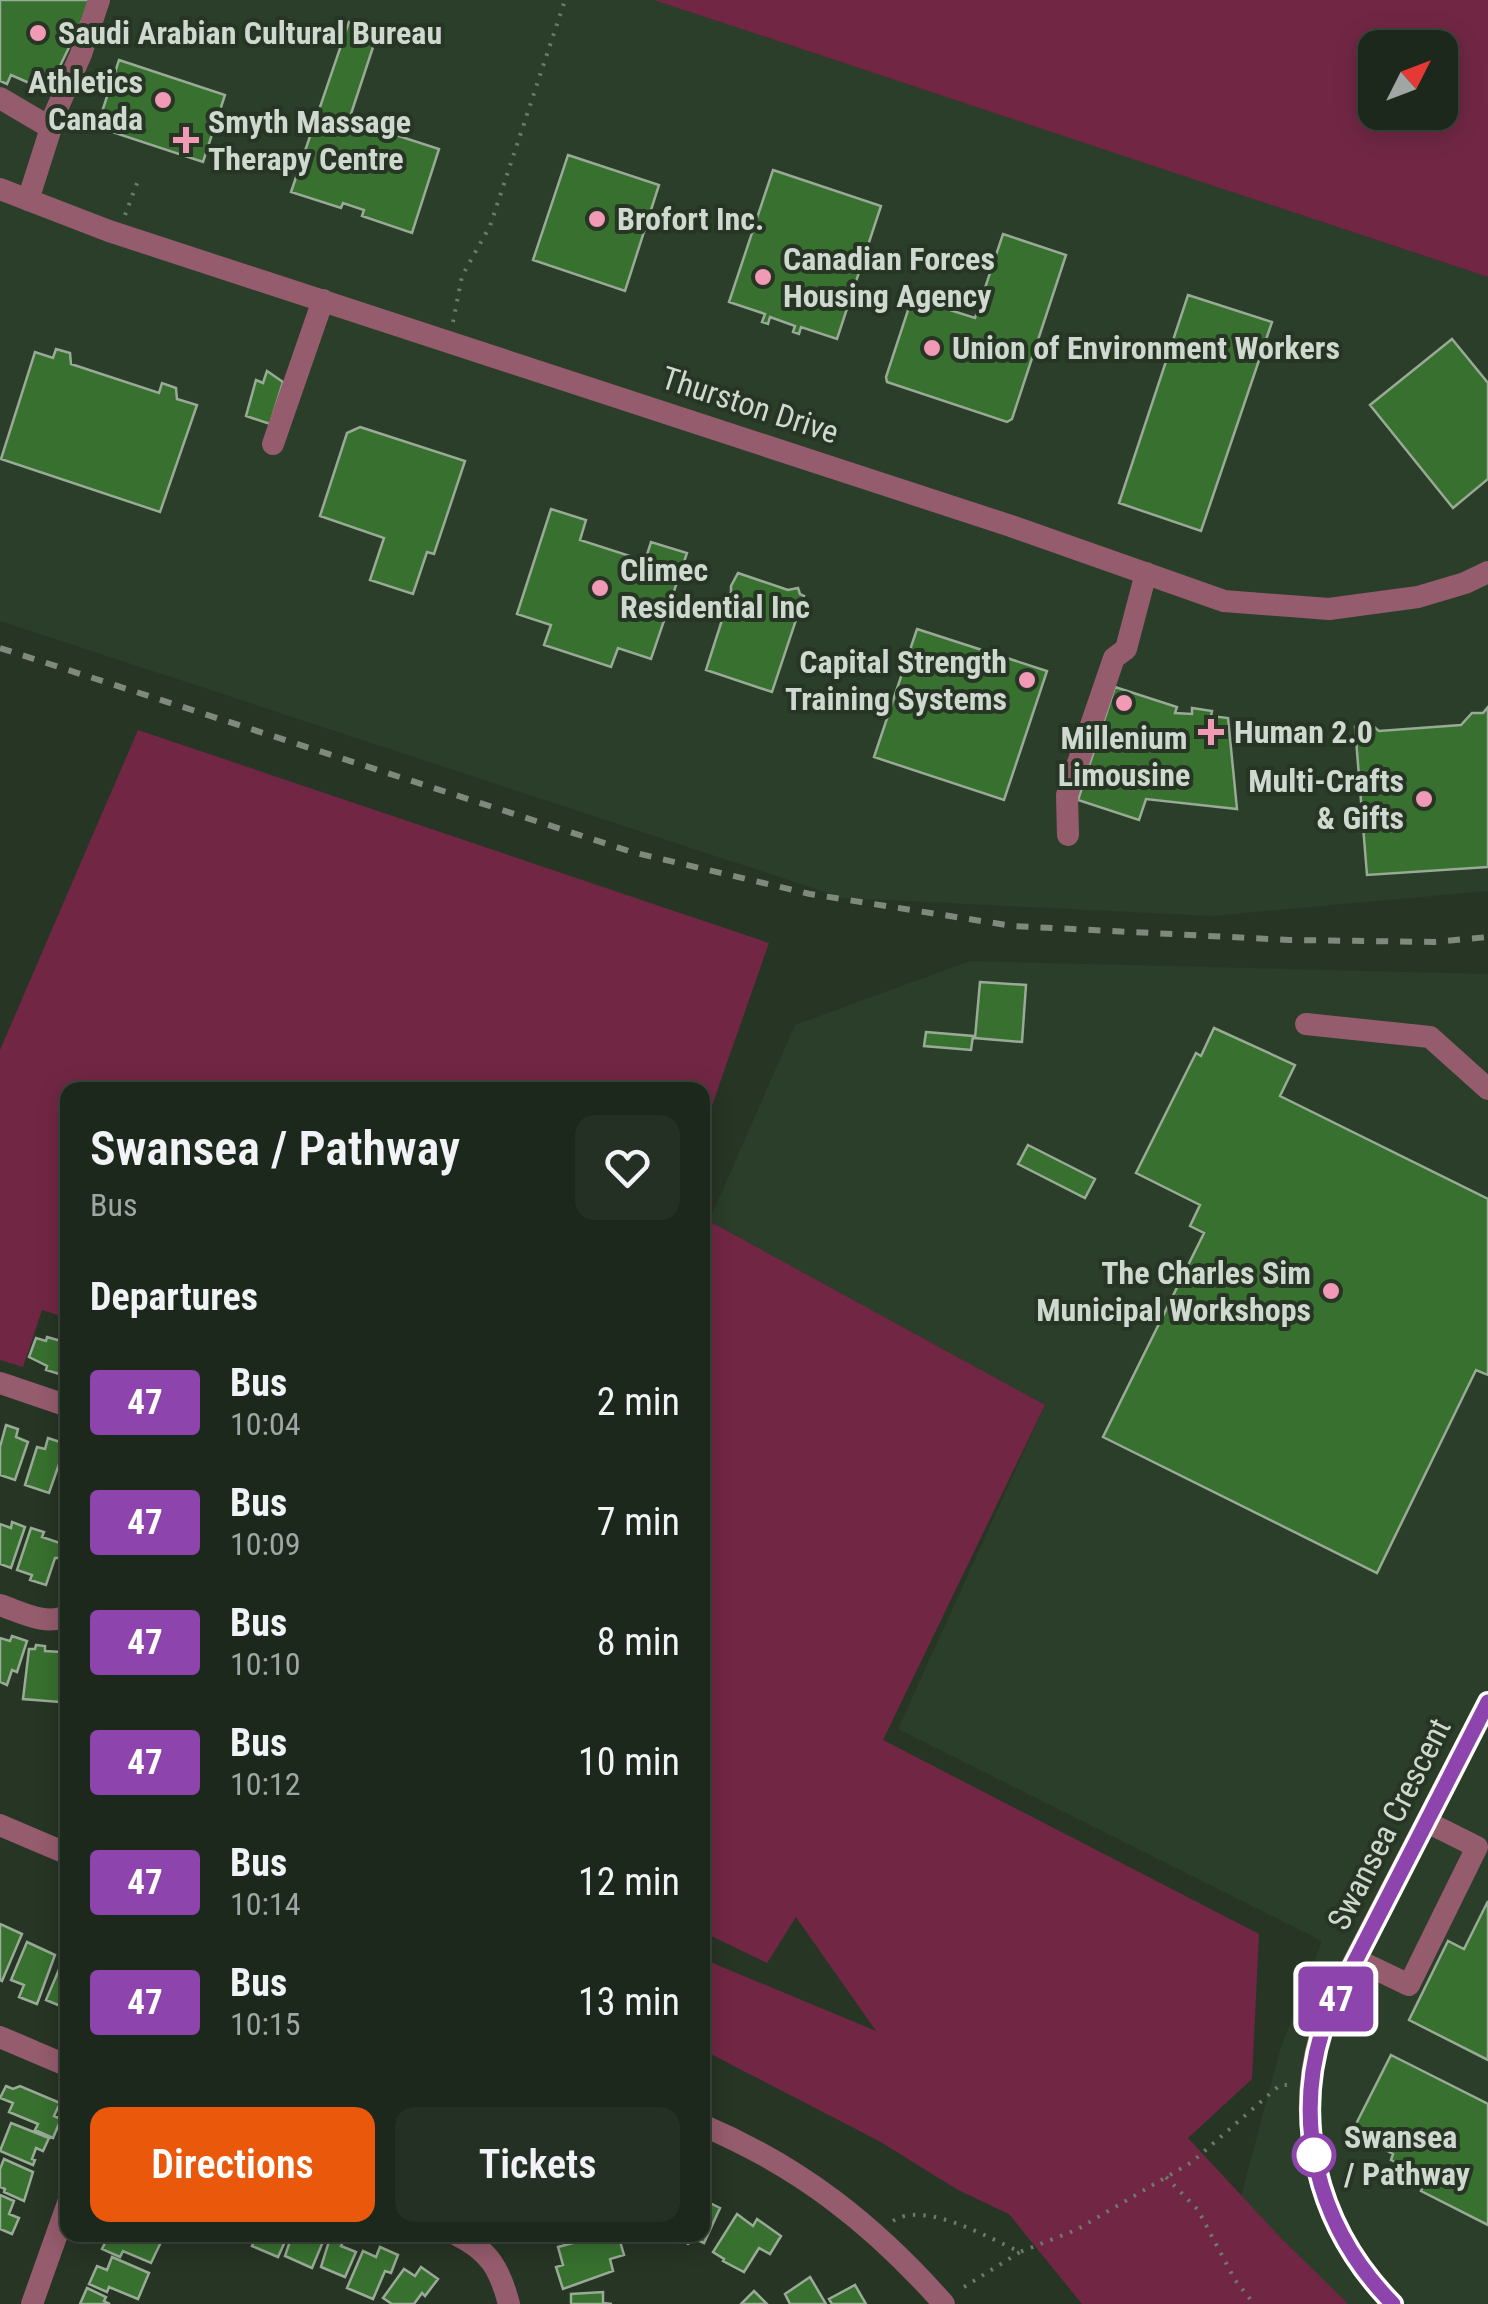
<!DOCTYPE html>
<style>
:root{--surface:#1d281c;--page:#253025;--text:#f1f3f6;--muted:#a0a6a3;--line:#3b443b;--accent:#ea580c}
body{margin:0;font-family:"Roboto Condensed",sans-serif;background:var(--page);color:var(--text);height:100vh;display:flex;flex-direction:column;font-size:38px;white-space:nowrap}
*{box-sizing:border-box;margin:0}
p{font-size:32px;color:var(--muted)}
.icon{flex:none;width:55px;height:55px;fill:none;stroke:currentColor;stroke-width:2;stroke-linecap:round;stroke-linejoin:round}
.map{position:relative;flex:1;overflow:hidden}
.sheet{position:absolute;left:60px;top:1082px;width:650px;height:1160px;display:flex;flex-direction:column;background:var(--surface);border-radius:20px;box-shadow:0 5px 25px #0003,0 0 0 2px var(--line)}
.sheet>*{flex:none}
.badge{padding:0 20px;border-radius:8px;font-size:35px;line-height:65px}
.needle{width:65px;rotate:48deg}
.controls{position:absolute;left:1358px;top:30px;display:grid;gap:20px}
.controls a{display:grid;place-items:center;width:100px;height:100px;border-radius:20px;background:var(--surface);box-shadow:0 5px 25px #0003,0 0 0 2px var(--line);font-size:50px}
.map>.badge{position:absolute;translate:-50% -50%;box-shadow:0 0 0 5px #fff}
h2{padding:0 30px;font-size:38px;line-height:90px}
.round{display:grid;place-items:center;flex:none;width:105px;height:105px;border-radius:20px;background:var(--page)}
.summary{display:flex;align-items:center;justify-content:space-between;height:170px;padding:0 30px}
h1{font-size:48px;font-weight:600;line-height:75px}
.cta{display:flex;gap:20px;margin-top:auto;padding:20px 30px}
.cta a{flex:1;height:115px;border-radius:20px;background:var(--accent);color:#fff;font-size:40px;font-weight:600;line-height:115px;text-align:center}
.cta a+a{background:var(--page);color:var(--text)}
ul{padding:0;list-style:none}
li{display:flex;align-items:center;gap:30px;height:120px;padding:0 30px}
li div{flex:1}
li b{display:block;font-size:38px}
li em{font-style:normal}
li .badge{min-width:110px;font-weight:700;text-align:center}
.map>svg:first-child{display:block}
.built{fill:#2b3e29}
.green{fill:#712744;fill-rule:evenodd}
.building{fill:#37702f;stroke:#99aa96;stroke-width:2.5}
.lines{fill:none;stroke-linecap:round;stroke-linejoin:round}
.path{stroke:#6d796b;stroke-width:4;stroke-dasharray:2.5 8;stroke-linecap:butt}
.minor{stroke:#955c6e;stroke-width:22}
.rail{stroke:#7f8a7d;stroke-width:6;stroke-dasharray:12 12;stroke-linecap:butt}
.line-casing{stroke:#fff;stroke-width:22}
.line{stroke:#8e44ad;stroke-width:15}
.poi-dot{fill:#f09ab5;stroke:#273525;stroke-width:4}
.stop-dot{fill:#fff;stroke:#8e44ad;stroke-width:5}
.labels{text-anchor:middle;stroke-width:8;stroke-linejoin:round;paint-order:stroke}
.poi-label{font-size:32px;font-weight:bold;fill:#d0d9cf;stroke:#273525;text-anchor:start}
.street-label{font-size:32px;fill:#d0d9cf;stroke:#273525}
.stop-label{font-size:32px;font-weight:bold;fill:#d0d9cf;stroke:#273525;text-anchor:start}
</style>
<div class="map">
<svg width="1488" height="2304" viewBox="0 0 1488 2304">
<rect width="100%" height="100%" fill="#273525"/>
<path class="built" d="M0,0H654L1488,277V891L1212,916L843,898L0,621Z
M970,961L1488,974V2304H1318L1230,2237L1281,2047L1322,1941L898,1729L1045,1405L709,1221L795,1025Z"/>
<path class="green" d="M654,0H1488V277ZM1375,48H1440V112H1375Z
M138,730L769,943L703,1131L702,1090H68L67,1318L42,1310L23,1367L0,1360V1050Z
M709,1221L1045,1405L883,1740L1259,1934L1252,2079L1188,2138L1278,2235L1348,2304H1082L1009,2214L958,2190L879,2141L703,2050V1959L876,2031L796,1917L767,1963L703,1932L702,1222Z"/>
<path class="building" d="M0,0H92L60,66L63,68L52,93L11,75L7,84L0,81Z
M349,22L378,32L349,120L439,149L412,233L362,216L364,210L343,203L341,208L291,192Z
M119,60L225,95L203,162L97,127Z
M568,155L659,185L625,291L533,260Z
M773,170L881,206L837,339L801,327L799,334L793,332L795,326L770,317L768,324L762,322L765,314L729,302Z
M1003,234L1066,255L1012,419L1007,422L887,382L886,377L912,298L975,318Z
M1188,295L1272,322L1201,531L1119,503Z
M1452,339L1488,383V479L1453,508L1370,405Z
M56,349L70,353L71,364L159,393L162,383L176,388L177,399L197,405L160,512L1,459L35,352L53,358Z
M267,371L283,382L270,424L246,416L256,380L263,383Z
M360,427L465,461L434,554L427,552L413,594L370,580L384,538L320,516L347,433Z
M551,509L586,520L580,540L645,561L651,542L687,553L651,659L618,648L611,667L544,645L551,625L517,614Z
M738,573L788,590L798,588L800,594L804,596L772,692L706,670L731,592V586Z
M917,629L1047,671L1004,800L874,757Z
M1115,687L1177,707L1175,713L1192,714V708L1212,711L1211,716L1228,718L1237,809L1146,799L1139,820L1078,800Z
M1488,707V867L1367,875L1355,727L1373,726L1379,731L1461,725L1472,713H1483Z
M980,982L1026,985L1022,1042L975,1038Z
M1214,1028L1295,1065L1280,1096L1488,1199V1375L1476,1370L1377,1573L1103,1437L1204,1233L1190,1226L1200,1205L1136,1173L1196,1053L1201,1056Z
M926,1032L973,1036L971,1050L924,1046Z
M1028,1145L1095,1179L1085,1198L1018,1164Z
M47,1337L68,1343L66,1376L46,1370L47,1366L29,1357L36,1338L46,1341Z
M6,1425L18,1429L16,1437L28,1442L15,1480L0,1475V1447Z
M48,1438L66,1444L49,1493L25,1485L37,1447L45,1449Z
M12,1522L25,1527L11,1568L0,1564V1524L11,1528Z
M31,1528L44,1532L42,1537L60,1543L65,1551L63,1558H55L46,1585L30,1580L32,1575L17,1570Z
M12,1636L27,1641L17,1672L12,1670L7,1685L0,1682V1638L10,1641Z
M36,1645L45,1646V1651L61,1652L59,1702L23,1699L29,1649H35Z
M1488,1901V2060L1409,2020L1448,1941L1464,1949Z
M0,1924L22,1934L2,1981L0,1980Z
M27,1942L55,1955L37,2004L19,1997L24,1985L11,1980Z
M66,1953H68V2016L60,2013L63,2007L46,2000Z
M1391,2055L1488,2104V2225L1421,2191L1427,2179L1391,2160L1393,2154L1352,2132Z
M6,2086L13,2089L20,2086L60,2103L54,2116L61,2119L53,2138L35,2130L38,2124L9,2112L13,2103L0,2098Z
M11,2123L49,2138L43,2151L36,2148L32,2159L35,2160L33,2165L0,2151Z
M4,2159L33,2172L24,2201L4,2192L5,2189L0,2187V2169Z
M702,2190L707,2192L704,2200L720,2208L704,2243L695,2239L688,2244L678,2235H702Z
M0,2195L14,2201L9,2214L19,2218L12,2234L0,2229Z
M737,2214L753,2226L757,2219L781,2236L770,2254L759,2248L744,2272L723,2261L724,2259L713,2252Z
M109,2235H156L163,2238L151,2263L123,2251L120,2257L102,2249Z
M257,2235H288L278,2257L252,2246Z
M292,2235L325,2237L312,2268L285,2256Z
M331,2235L344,2240L341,2246L356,2252L345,2277L321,2267Z
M603,2235L605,2242L619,2238L624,2255L610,2259L613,2271L563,2289L556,2267L563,2265L558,2247Z
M380,2247L398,2255L391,2273L385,2271L373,2299L347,2288L363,2251L376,2257Z
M112,2257L149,2273L138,2299L109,2287L107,2292L89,2284L97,2266L107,2270Z
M421,2267L438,2279L425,2296L422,2293L414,2304H392L383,2298L404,2269L415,2276Z
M810,2277L826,2304H790L785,2294Z
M855,2285L866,2304H832L829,2299Z
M87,2288L106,2297L104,2301L110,2304H80Z
M754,2291L767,2304H741Z
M603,2292V2303L612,2304H571V2294Z"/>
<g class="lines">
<path class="path" d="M125,215L139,178
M453,322L462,276L490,226L565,0
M1166,2177L1198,2210L1235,2280L1254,2304
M893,2221C924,2200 989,2238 1020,2252L1076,2230L1192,2162L1280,2085H1293
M964,2287L1020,2252"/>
<path class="minor" d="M0,98L51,128L28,200
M49,127L81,54L99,0
M0,189L109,231L1011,526L1224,601L1329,609L1418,597L1465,583L1488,572
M273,444L323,300
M1068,835L1067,795L1114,658L1126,649L1146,573
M1306,1024L1430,1037L1488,1089
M0,1383L68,1406
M0,1605C21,1612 47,1627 68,1615
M0,1825L68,1854
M1357,1960L1409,1985L1477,1847L1427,1822
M0,2037L68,2066
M702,2125C801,2167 874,2225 944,2304
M457,2235C490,2251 500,2270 509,2304
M32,2304L68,2203
M1393,2304C1316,2226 1289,2117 1327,2014L1488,1702"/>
<path class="rail" d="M0,648L632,852L810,894L1013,926L1289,940L1434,942L1488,937"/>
</g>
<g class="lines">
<g class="line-casing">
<path id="line" d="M1393,2304C1316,2226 1289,2118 1328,2014L1488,1702"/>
</g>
<use href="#line" class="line"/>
</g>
<g class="poi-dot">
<circle cx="38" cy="33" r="10"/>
<circle cx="163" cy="100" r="10"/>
<path d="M181 125h10v10h10v10h-10v10h-10v-10h-10v-10h10z"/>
<circle cx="597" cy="219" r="10"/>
<circle cx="763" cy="277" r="10"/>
<circle cx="932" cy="348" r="10"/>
<circle cx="600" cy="588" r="10"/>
<circle cx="1027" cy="680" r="10"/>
<circle cx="1124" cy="703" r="10"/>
<path d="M1206 717h10v10h10v10h-10v10h-10v-10h-10v-10h10z"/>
<circle cx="1424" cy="799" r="10"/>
<circle cx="1331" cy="1291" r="10"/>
</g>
<circle class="stop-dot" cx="1314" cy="2155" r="20"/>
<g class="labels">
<g class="poi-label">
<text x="58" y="44">Saudi Arabian Cultural Bureau</text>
<text x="143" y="93" text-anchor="end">Athletics<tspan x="143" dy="37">Canada</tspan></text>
<text x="208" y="133">Smyth Massage<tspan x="208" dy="37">Therapy Centre</tspan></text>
<text x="617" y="230">Brofort Inc.</text>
<text x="783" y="270">Canadian Forces<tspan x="783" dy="37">Housing Agency</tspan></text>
<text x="952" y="359">Union of Environment Workers</text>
<text x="620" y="581">Climec<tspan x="620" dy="37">Residential Inc</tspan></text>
<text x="1007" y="673" text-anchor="end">Capital Strength<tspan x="1007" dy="37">Training Systems</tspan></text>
<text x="1234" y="743">Human 2.0</text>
<text x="1124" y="749" text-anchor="middle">Millenium<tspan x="1124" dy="37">Limousine</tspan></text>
<text x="1404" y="792" text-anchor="end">Multi-Crafts<tspan x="1404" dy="37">&amp; Gifts</tspan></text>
<text x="1311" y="1284" text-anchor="end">The Charles Sim<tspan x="1311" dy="37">Municipal Workshops</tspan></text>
</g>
<g class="street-label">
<text transform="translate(750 405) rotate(18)" y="11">Thurston Drive</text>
<text transform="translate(1389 1824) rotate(-63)" y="11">Swansea Crescent</text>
</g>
<g class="stop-label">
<text x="1344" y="2148">Swansea<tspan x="1344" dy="37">/ Pathway</tspan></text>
</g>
</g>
</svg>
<div class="controls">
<a><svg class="needle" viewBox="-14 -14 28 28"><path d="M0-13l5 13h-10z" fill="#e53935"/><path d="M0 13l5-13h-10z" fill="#a0a6a3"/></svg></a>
</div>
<b class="badge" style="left:1336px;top:1999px;background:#8e44ad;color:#fff">47</b>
<section class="sheet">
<div class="summary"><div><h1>Swansea / Pathway</h1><p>Bus</p></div><a class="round"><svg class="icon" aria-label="heart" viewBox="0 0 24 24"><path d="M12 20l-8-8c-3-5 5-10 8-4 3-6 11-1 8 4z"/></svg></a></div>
<h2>Departures</h2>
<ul>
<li><span class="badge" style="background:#8e44ad;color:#fff">47</span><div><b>Bus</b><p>10:04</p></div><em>2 min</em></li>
<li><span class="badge" style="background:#8e44ad;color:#fff">47</span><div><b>Bus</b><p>10:09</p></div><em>7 min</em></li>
<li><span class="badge" style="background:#8e44ad;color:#fff">47</span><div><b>Bus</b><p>10:10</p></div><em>8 min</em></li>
<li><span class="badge" style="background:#8e44ad;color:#fff">47</span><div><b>Bus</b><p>10:12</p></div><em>10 min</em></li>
<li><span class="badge" style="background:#8e44ad;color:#fff">47</span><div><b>Bus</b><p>10:14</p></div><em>12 min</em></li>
<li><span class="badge" style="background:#8e44ad;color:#fff">47</span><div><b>Bus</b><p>10:15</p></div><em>13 min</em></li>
</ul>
<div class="cta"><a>Directions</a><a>Tickets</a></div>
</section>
</div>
